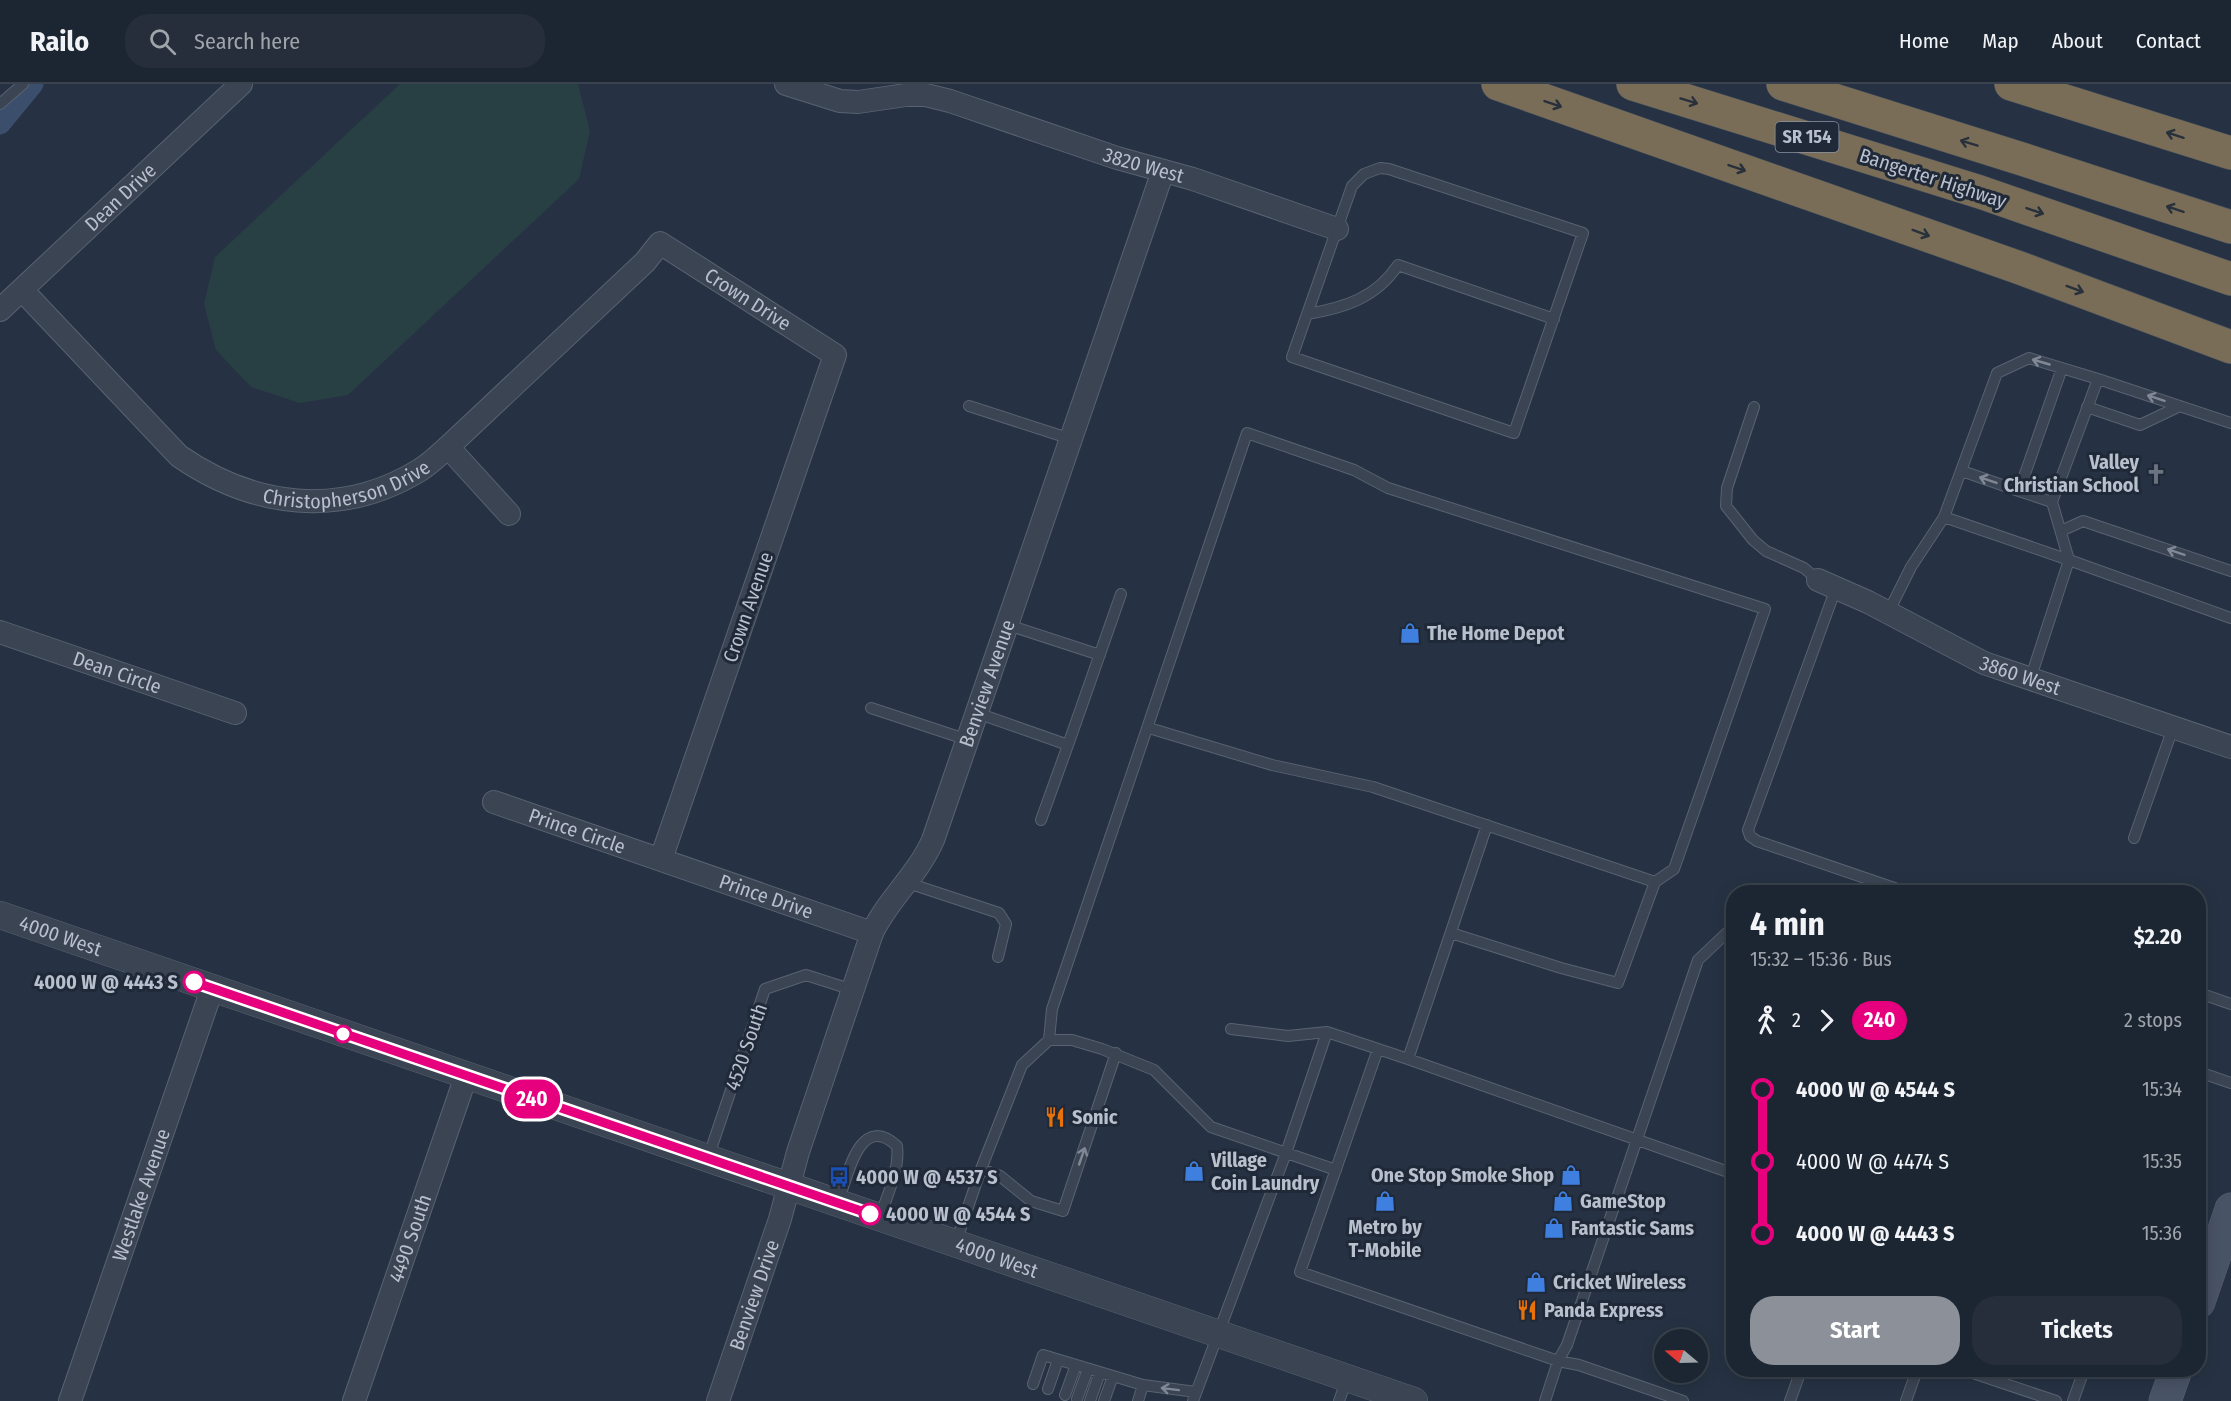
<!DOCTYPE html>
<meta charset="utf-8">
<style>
:root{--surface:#1c2632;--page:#252e3a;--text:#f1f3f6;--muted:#a0a5ac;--line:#3a434d;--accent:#8c9099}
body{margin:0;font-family:"Fira Sans Condensed",sans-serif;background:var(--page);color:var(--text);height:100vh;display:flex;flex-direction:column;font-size:22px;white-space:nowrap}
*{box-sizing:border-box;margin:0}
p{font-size:20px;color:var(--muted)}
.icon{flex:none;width:33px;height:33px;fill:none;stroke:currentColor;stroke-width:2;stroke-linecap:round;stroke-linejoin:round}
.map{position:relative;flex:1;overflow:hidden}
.sheet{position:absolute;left:1726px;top:801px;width:480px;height:492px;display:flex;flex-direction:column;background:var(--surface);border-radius:24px;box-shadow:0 3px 15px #0003,0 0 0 2px var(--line)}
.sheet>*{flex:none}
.badge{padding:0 12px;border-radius:20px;font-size:21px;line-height:39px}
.needle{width:39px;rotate:289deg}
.tools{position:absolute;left:1654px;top:1245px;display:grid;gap:12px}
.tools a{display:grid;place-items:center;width:54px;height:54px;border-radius:50%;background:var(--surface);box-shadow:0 3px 15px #0003,0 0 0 2px var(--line);font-size:30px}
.map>.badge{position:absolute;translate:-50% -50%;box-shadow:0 0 0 3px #fff}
.legs{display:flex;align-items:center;gap:9px;height:66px;padding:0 24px;font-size:20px}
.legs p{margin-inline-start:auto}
.summary{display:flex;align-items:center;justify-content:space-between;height:102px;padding:0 24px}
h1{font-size:33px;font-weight:700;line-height:45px}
.action{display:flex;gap:12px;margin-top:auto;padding:12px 24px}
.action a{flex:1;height:69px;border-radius:24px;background:var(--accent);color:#fff;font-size:24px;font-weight:700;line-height:69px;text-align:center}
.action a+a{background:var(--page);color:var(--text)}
ul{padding:0 24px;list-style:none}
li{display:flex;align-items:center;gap:21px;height:72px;font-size:22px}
li i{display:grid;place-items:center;width:9px;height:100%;margin:0 8px;background:currentColor}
li i::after{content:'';width:15px;height:15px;margin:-8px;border:4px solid;border-radius:50%;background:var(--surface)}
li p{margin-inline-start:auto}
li:first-child i{background:linear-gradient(#0000 50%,currentColor 0)}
li:last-child i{background:linear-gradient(currentColor 50%,#0000 0)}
header{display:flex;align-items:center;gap:36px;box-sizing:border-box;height:84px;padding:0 30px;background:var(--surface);border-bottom:2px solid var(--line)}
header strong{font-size:28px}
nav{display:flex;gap:33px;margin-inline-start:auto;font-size:21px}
.search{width:420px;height:54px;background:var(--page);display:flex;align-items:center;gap:15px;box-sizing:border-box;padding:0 21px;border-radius:24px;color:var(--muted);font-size:22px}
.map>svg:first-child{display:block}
.green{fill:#284044}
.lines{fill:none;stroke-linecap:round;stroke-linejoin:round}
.canal{stroke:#3b4e6c;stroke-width:21}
.service-casing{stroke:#596270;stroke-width:12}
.minor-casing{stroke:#596270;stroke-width:24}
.tertiary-casing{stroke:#596270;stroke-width:28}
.secondary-casing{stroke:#596270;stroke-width:33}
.motorway-casing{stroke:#454f5d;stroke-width:34}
.service{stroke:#3b4453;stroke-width:10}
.minor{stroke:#3b4453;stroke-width:22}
.tertiary{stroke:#3b4453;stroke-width:27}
.secondary{stroke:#495366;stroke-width:32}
.motorway{stroke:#796d57;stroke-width:33}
.oneway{stroke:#28303b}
.oneway2{stroke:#808896}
.line-1-casing{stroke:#fff;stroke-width:14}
.line-1{stroke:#e6007e;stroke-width:9}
.stop-1-dot{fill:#fff;stroke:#e6007e;stroke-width:3}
.labels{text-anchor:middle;stroke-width:6;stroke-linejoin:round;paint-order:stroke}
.shield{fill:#1f2938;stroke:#8a92a0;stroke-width:1.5}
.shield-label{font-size:18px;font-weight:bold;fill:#b8bfcd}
.street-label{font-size:20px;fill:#b8bfcd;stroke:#1f2938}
.poi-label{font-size:20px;font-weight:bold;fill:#b8bfcd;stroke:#1f2938;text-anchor:start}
.stop-label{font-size:20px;font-weight:bold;fill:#b8bfcd;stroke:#1f2938;text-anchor:end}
</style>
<header>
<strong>Railo</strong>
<div class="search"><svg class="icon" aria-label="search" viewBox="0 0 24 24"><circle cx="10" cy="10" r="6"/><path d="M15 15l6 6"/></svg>Search here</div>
<nav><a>Home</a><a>Map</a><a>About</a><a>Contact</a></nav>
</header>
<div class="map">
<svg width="2231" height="1317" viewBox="0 0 2231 1317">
<rect width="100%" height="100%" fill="#263243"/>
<path class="green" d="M400,0H578L590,47L579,95L348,311L300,319L251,303L216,266L204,220L215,173Z"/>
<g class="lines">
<path class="canal" d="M0,40L33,0"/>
<g class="service-casing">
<path id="service" d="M0,20L23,0
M1380,84L1389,85L1583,149L1514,349L1292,273L1352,102L1364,90Z
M1307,230C1344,224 1376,214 1398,181L1554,235
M969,322L1071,355
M1754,323L1727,404L1726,422L1753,456L1766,467L1804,484L1818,496
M2087,323L2140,341L2180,322
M1962,387L2019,407L2062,284
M2019,407L2052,418
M1944,433L2069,476
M2061,447L2083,437L2231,487
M2069,476L2052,418L2098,295L2231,339
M1836,504L1748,746L1750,752L1757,757L1906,808
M1888,529L1911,483L1944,433L1997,289L2029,274L2098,295
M1008,541L1100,571
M2030,596L2069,476L2231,534
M871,624L968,656
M977,629L1068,661L1121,510
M1149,644L1272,681L1373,703L1655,798
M1041,736L1068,661
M2134,754L2173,644
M908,799L999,829L1006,840L998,873
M2199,909L2231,920
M1231,945L1288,952L1327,948L1408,975L1734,1090
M1049,956L1052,925L1247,349L1354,386L1388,404L1765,525L1674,785L1655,798L1618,899L1561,884L1451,849
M1378,965L1300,1188L1558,1277L1579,1281L1683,1317
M1408,975L1487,741
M2199,988L2231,999
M708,1074L765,905L806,891L853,906
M981,1085L1000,1092L1031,1117L1063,1127L1116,969
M838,1119C847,1094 859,1027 897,1062C900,1086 887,1111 880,1133
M956,1158L981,1085L1022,981L1049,956H1072L1102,965L1154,986L1211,1043L1336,1086
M1964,1286L2056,1317
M1033,1300L1043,1271L1143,1301L1196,1308
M1048,1305L1058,1276
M1065,1311L1076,1281
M1077,1315L1088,1285
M1090,1317L1100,1288
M1104,1317L1113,1292
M1138,1317L1143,1301
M1193,1317L1286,1069L1327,948
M1339,1317L1347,1295
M1545,1317L1558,1277L1567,1261L1698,876L1734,842
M1790,1317L1801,1286
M1906,1317L1917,1286
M2073,1317L2084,1286"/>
</g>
<g class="minor-casing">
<g id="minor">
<path id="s1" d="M786,0L840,17L858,18L906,11H926L950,17L1117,74L1193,95L1337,145"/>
<path id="s2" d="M22,206L179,372C253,423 340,435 420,386C430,380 439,371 448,363L645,178L660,159L835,271L661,775"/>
<path id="s3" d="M0,226L241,0"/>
<path d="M448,363L509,430"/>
<path id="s4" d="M1818,496L1868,518L1984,579L2231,663"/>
<path id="s5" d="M0,548L235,629"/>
<path id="s6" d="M494,718L872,849"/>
<path id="s7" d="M70,1317L212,905"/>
<path id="s8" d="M354,1317L466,992"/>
<path id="s9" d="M718,1317L780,1135L798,1068L872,849C888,815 917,792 933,756L1163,87"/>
</g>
</g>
<g class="tertiary-casing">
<g id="tertiary">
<path id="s10" d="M0,831L1414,1317"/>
</g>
</g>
<g class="secondary-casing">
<path id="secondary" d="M2199,1218L2231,1125
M2165,1317L2176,1286"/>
</g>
<g class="motorway-casing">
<path id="motorway" d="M1498,0L2020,184L2231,263
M1633,0L1980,108L2231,195
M1783,0L2025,76L2231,143
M2011,0L2231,69"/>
</g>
<use href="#service" class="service"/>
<use href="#minor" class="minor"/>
<use href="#tertiary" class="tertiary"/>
<use href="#secondary" class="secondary"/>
<use href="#motorway" class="motorway"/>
</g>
<defs><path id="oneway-shaft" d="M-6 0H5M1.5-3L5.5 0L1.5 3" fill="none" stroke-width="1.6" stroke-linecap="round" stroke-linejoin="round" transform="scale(1.5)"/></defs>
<g class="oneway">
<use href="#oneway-shaft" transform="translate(1689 17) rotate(17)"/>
<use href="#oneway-shaft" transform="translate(1553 20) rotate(19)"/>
<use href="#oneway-shaft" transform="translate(2175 51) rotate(-162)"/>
<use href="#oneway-shaft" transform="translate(1969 59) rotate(-163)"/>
<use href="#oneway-shaft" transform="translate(1737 84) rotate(19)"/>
<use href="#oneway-shaft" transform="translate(2175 125) rotate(-162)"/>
<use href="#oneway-shaft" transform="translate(2035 127) rotate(19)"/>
<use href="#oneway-shaft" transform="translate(1921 149) rotate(20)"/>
<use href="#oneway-shaft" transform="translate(2075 205) rotate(20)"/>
</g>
<g class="oneway2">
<use href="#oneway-shaft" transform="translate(2041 278) rotate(-164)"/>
<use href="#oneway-shaft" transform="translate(2156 314) rotate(-162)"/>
<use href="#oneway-shaft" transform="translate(1988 396) rotate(-161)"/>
<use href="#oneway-shaft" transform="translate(2176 468) rotate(-161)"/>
<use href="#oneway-shaft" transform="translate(1082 1072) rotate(-71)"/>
<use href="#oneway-shaft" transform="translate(1170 1305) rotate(-173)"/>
</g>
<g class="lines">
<g class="line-1-casing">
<path id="line-1" d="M194,898L870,1130"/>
</g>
<use href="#line-1" class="line-1"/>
</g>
<defs>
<g id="church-bare" transform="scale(1.62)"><path d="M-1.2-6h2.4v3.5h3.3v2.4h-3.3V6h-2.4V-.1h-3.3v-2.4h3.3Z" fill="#6b7280" stroke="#1f2938" stroke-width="2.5" paint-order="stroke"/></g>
<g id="shop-bare" transform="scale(1.62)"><path d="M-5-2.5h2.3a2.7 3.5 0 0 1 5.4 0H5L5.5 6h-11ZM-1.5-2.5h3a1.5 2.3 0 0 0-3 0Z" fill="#3f7fe0" stroke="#1f2938" stroke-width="2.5" paint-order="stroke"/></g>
<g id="restaurant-bare" transform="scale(1.62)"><path d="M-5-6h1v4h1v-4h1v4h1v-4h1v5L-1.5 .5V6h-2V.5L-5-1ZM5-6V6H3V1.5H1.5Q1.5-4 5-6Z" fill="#e8710a" stroke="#1f2938" stroke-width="2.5" paint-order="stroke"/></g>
<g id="bus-bare" transform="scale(1.62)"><path d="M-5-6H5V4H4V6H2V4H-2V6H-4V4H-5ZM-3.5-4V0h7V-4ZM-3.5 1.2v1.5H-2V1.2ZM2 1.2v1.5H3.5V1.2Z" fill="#1a4fb4" stroke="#1f2938" stroke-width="2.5" paint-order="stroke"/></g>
</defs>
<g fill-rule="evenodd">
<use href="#church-bare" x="2156" y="390"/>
<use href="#shop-bare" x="1410" y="549"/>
<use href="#restaurant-bare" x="1055" y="1033"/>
<use href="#shop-bare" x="1194" y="1087"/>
<use href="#shop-bare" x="1571" y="1091"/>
<use href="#bus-bare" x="839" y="1093"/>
<use href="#shop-bare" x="1385" y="1117"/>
<use href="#shop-bare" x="1563" y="1117"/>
<use href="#shop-bare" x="1554" y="1144"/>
<use href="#shop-bare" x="1536" y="1198"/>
<use href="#restaurant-bare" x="1527" y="1226"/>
</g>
<g class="stop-1-dot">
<circle cx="194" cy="898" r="10"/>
<circle cx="343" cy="950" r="8"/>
<circle cx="870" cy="1130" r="10"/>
</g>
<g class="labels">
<rect class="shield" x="1775.5" y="38" width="63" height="30" rx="4.5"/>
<g class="shield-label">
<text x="1807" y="59">SR 154</text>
</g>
<g class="street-label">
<text dy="7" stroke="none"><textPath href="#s1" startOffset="372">3820 West</textPath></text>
<text transform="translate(1933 94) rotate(18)" y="7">Bangerter Highway</text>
<text dy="7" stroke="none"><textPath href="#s3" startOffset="165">Dean Drive</textPath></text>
<text dy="7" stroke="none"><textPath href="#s2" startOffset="920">Crown Drive</textPath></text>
<text dy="7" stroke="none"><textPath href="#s2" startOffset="408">Christopherson Drive</textPath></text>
<text transform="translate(748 523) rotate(-71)" y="7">Crown Avenue</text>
<text dy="7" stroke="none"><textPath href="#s5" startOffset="124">Dean Circle</textPath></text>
<text dy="7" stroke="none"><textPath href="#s4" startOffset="224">3860 West</textPath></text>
<text dy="7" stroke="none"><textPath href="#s9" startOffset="770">Benview Avenue</textPath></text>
<text dy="7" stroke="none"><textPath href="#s6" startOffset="88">Prince Circle</textPath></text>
<text dy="7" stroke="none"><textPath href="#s6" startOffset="288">Prince Drive</textPath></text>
<text dy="7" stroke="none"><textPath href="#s10" startOffset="64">4000 West</textPath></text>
<text transform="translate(746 963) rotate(-71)" y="7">4520 South</text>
<text dy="7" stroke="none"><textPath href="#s7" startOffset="218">Westlake Avenue</textPath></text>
<text dy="7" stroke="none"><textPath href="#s8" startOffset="172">4490 South</textPath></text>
<text dy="7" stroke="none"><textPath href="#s10" startOffset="1054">4000 West</textPath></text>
<text dy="7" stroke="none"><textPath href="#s9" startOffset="112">Benview Drive</textPath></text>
</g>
<g class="poi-label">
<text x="2139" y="385" text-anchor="end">Valley<tspan x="2139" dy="23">Christian School</tspan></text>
<text x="1427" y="556">The Home Depot</text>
<text x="1072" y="1040">Sonic</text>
<text x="1211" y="1083">Village<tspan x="1211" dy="23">Coin Laundry</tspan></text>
<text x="1554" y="1098" text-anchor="end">One Stop Smoke Shop</text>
<text x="856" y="1100">4000 W @ 4537 S</text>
<text x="1580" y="1124">GameStop</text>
<text x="1385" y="1150" text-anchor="middle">Metro by<tspan x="1385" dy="23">T-Mobile</tspan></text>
<text x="1571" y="1151">Fantastic Sams</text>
<text x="1553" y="1205">Cricket Wireless</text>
<text x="1544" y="1233">Panda Express</text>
</g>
<g class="stop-label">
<text x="178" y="905">4000 W @ 4443 S</text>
<text x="886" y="1137" text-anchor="start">4000 W @ 4544 S</text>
</g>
</g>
</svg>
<div class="tools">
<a><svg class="needle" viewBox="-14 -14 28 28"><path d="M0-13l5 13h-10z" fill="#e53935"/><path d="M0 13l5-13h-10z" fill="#a0a5ac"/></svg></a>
</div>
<b class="badge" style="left:532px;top:1015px;background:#e6007e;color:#fff">240</b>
<section class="sheet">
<div class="summary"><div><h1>4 min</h1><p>15:32 – 15:36 · Bus</p></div><b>$2.20</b></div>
<div class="legs"><svg class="icon" aria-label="walk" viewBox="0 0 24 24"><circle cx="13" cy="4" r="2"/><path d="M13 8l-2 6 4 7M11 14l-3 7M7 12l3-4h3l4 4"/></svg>2<svg class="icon" aria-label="forward" viewBox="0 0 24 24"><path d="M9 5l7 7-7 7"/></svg><b class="badge" style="background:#e6007e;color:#fff">240</b><p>2 stops</p></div>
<ul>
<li><i style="color:#e6007e"></i><b>4000 W @ 4544 S</b><p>15:34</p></li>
<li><i style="color:#e6007e"></i><span>4000 W @ 4474 S</span><p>15:35</p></li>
<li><i style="color:#e6007e"></i><b>4000 W @ 4443 S</b><p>15:36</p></li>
</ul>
<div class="action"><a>Start</a><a>Tickets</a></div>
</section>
</div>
